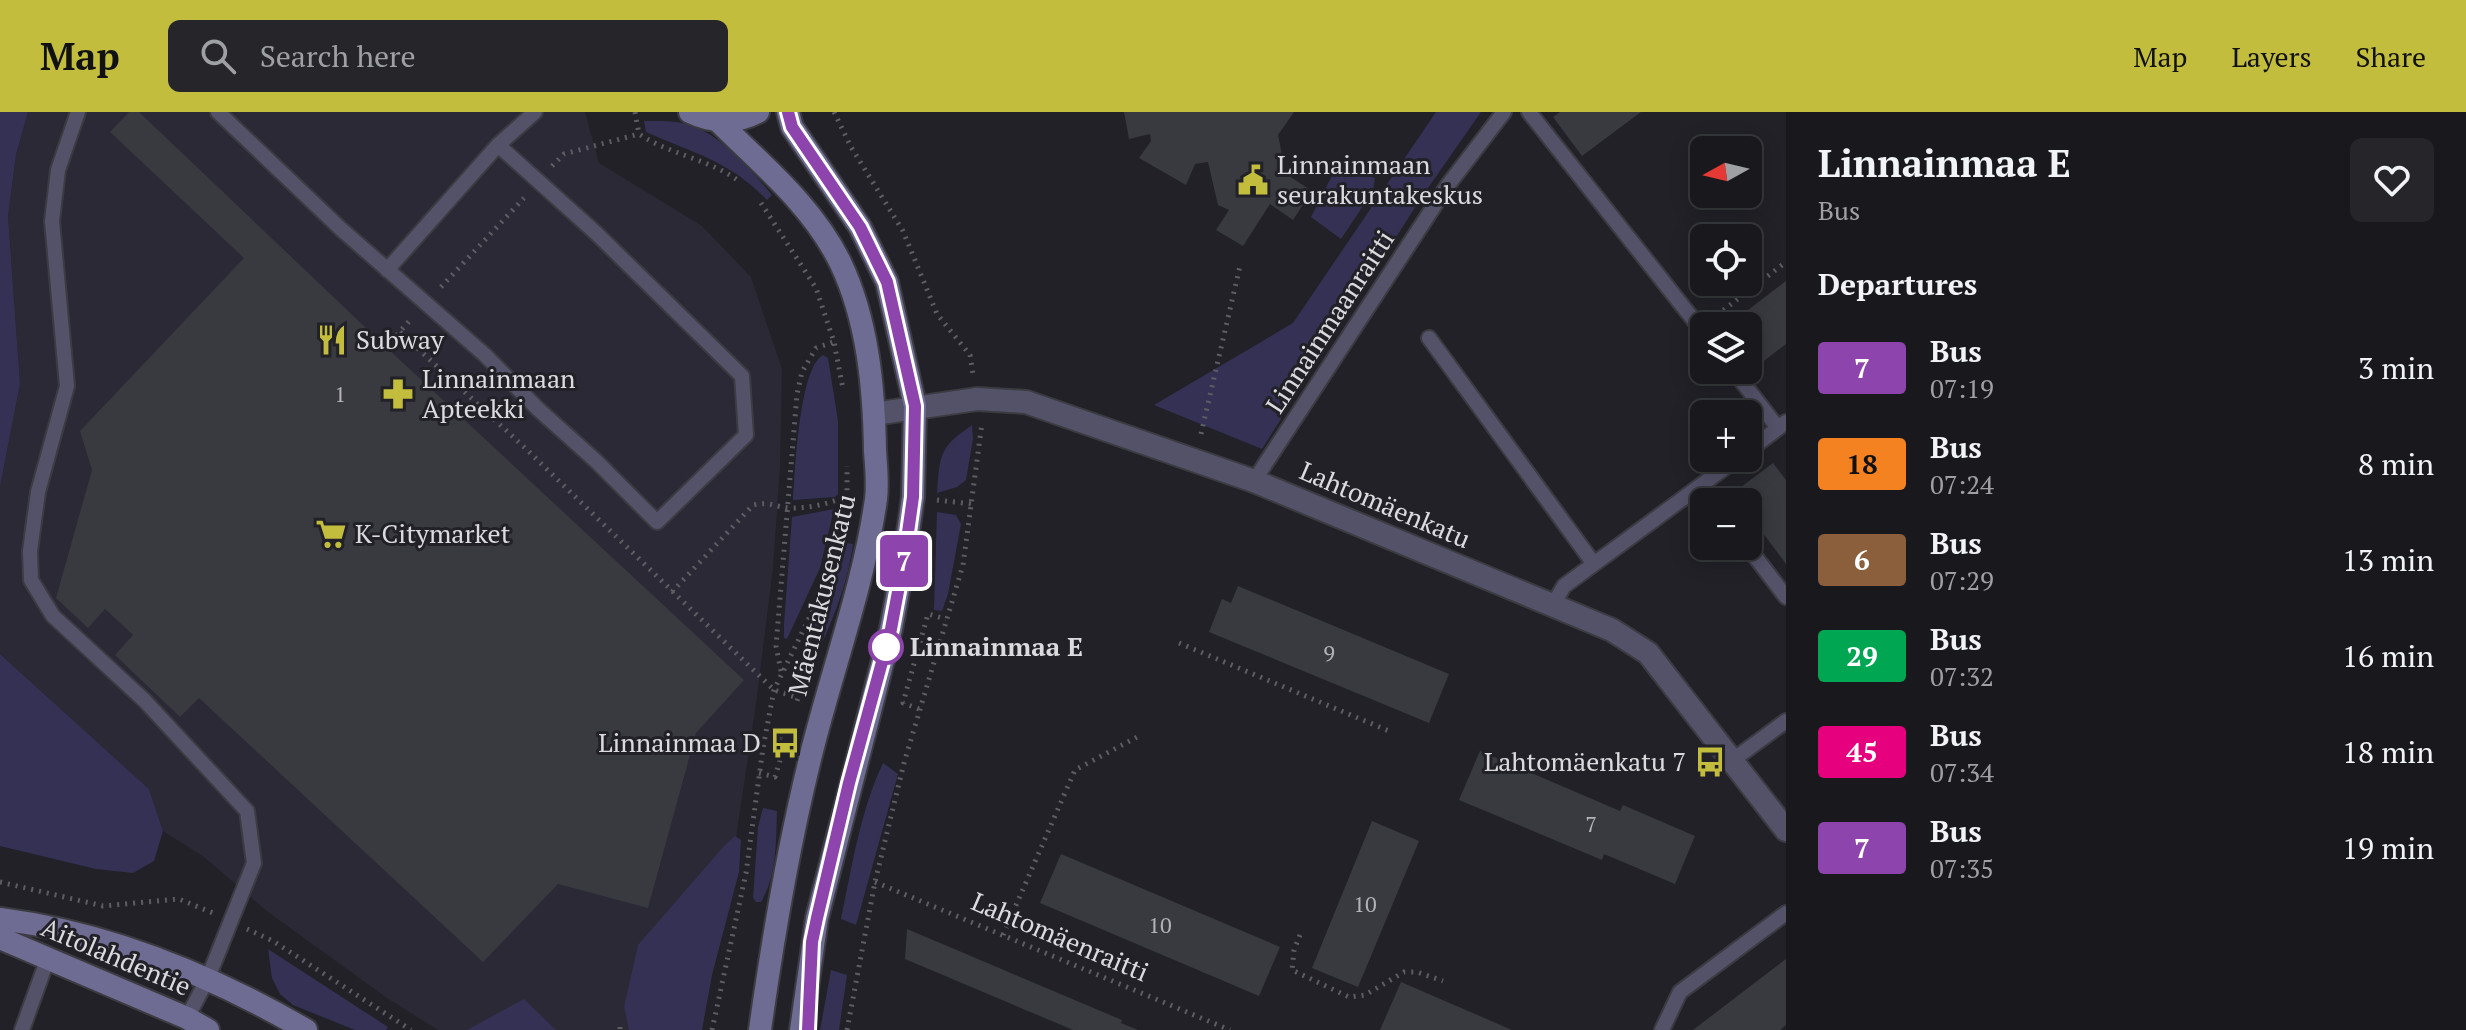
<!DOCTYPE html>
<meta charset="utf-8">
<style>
:root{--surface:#19191d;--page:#26262a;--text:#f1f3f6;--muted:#9fa0a4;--line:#37383b;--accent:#c3bd3e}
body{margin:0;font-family:"PT Serif",serif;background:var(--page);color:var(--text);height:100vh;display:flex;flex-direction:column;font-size:30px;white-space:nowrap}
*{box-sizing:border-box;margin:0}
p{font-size:26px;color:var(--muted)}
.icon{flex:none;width:44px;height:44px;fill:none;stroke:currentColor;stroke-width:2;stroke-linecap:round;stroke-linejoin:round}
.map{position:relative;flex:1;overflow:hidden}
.drawer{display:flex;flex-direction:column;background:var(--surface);width:680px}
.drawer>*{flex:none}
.badge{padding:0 16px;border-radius:6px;font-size:28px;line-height:52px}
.needle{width:52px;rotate:262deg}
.tools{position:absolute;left:1690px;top:24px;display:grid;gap:16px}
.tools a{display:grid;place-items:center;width:72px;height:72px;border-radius:12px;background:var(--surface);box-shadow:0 4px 20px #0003,0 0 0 2px var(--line);font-size:40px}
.map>.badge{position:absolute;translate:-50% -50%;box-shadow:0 0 0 4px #fff}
h2{padding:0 32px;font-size:30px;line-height:72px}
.round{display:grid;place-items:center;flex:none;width:84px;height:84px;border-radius:12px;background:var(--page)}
.head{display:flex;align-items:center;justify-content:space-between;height:136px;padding:0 32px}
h1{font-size:38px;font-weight:700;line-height:60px}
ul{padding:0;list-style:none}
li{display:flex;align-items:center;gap:24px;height:96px;padding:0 32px}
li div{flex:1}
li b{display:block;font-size:30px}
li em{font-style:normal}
li .badge{min-width:88px;font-weight:700;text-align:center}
header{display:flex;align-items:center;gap:48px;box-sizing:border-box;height:112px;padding:0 40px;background:var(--accent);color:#111}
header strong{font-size:38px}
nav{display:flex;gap:44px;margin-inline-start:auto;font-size:28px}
.search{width:560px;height:72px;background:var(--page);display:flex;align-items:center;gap:20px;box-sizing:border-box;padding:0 28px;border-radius:12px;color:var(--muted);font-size:30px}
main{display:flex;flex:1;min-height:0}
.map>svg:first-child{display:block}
.built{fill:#2a2935}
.green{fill:#343154}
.building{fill:#393940}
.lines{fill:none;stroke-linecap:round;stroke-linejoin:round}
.service-casing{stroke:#3b3b41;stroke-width:18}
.minor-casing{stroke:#3b3b41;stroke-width:26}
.secondary-casing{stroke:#3b3b41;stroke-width:26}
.path{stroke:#5d5d63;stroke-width:5;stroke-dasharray:2 6;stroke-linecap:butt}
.service{stroke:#535269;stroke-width:14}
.minor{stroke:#535269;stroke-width:22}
.secondary{stroke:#6e6c92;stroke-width:22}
.line-casing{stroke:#fff;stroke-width:18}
.line{stroke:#8e44ad;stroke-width:12}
.stop-dot{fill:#fff;stroke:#8e44ad;stroke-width:4}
.labels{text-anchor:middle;stroke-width:6;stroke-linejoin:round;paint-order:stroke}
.number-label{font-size:22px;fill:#b2b2b7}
.poi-label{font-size:26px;fill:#dbdbdf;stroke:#212127;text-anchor:start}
.street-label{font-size:26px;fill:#dbdbdf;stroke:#212127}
.stop-label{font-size:26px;font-weight:bold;fill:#dbdbdf;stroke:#212127;text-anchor:start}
</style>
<header>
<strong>Map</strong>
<div class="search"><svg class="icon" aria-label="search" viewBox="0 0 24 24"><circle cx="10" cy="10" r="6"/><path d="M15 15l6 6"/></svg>Search here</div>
<nav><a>Map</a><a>Layers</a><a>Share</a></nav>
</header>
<main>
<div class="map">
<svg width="1786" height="918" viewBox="0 0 1786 918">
<rect width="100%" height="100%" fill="#212127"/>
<path class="built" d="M28,0H585L599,51L702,114L751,165L782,257L780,355L773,456L756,592L727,786L675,918H438L387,886L268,800L204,745L163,719L149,677L0,542V375L20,272L8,104L16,43Z"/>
<path class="green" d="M0,0H28L16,43L8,104L20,272L0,375Z
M1436,0H1481L1419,89L1262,337L1154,293L1293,211Z
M644,9C662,9 679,8 695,15C725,27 752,59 772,83L767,88C728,48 695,42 646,20Z
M1338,52L1375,66L1373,79L1341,127L1311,105Z
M823,243L828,246L838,309V382L835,385L793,388C795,359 799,256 823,243Z
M972,313L973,327L966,368L957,375L937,381C940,342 939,336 972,313Z
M834,397L820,456L787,527L784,526V512L792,405Z
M937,400L956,403L961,412L948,482L942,499L934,498Z
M846,431L853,432C847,480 825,525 805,569L793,568Z
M0,542L149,677L163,719L154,749L133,761L96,757L0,734Z
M883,651L898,662L856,813L841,807C852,754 860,700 883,651Z
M763,696L777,699C776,728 777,764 761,790H756L753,786L758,715Z
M735,724L741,728L739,760L712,863L702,918H629L624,895L638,833L724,734Z
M268,837L388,915L386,918H355L293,893L280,882L272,866Z
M831,858L847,863L839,918H820Z
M524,887L556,918H467Z"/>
<path class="building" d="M129,0H139L386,235L744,568L696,621L648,796L558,772L483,850L199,586L180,605L115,543L133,523L105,497L88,516L56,486L92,358L80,319L244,146L110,20Z
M1124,0H1294L1278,23L1286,62L1312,79L1293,108L1270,92L1243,134L1216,118L1229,98L1218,93L1208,50L1195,52L1186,73L1139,46L1151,29L1150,22L1129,27Z
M1560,0H1641L1582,44L1553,5Z
M1786,169V232L1747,262L1744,258H1748V214H1727Z
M1773,351L1786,368V452L1748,401V390H1740L1733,381Z
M1238,474L1449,562L1429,611L1209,520L1222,487L1231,491Z
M776,623L783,625L778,643L771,641Z
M1480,639L1620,699L1623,693L1695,724L1675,772L1604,742L1602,748L1459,688Z
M1372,709L1419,729L1358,875L1312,856Z
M1061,742L1280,835L1259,884L1040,791Z
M907,817L1122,908L1121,911L1138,918H1073L905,847Z
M1786,847V913L1780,918H1693Z
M1401,870L1512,918H1380Z"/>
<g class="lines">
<g class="service-casing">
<path id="service" d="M78,0L58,58L52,109L67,274L38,380L30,439L31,468L53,504L144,588L247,699L254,751L208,866L187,906
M218,0L341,117L485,243L538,297L596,349L657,410L746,323L742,264L596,121L498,33
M1529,0L1704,221
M387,158L498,33L535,0
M1429,226L1594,452
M1733,258L1778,316
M1748,339L1786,310
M1254,369L1448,73L1504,0
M1702,374L1714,390
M1747,434L1786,485
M1553,493L1564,474L1738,346
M1733,648L1786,609
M22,918L48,846
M1662,918L1680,880L1786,801"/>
</g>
<g class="minor-casing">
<path id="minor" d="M874,302L977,287L1026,290L1254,369L1612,518L1648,541L1786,718"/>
</g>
<g class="secondary-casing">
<path id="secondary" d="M690,0C713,11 735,12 758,0
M788,0L792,15L860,115L887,170L915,294L913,385L905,442L891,517L817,806L801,918
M718,9C762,53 812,93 840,150C868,208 874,276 875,339C876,354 878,371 876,387C864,472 833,555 812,639C789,730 773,825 760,918
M0,807C110,821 211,863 306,918
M0,826L187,906L208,918"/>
</g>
<path class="path" d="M635,0L639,22C670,43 710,47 740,70
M834,0L851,35L903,119L937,202L970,243L973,262
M552,54L564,42L639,22
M761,91L816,176L834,230L843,277
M441,175L524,86
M1717,203L1786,150
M400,220L524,335L774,578L798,586L797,589
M386,235L412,206
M1201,322L1240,154
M937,388L972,392
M672,480L753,393C772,389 773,395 790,396C811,396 828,392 847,384
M1179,531L1389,619
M781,559L776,534L797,282L802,260L816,236L836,229
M919,597L903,591L928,502L946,507
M759,661L775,665L781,645
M0,770L103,794L179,787L213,801
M875,770L1230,918
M247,817L273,829L411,918
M1003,823L1075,658L1139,624
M1300,823L1294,838L1292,858L1349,885L1365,883L1404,860H1417L1443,869
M620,915V918
M712,918L746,761L763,636L774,578L815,494L839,426L847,384V354
M847,918L875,770L904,651L963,453L982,311"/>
<use href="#service" class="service"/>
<use href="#minor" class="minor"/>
<use href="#secondary" class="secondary"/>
</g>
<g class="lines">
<g class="line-casing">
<path id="line" d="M788,0L792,15L860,115L887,170L915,294L913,385L905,442L891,517L849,671L817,806L812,830L808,918"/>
</g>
<use href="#line" class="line"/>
</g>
<defs>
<g id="civic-bare" transform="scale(2.4)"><path d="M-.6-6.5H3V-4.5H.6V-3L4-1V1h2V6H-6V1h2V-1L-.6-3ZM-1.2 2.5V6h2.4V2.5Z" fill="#c3bd3e" stroke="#212127" stroke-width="2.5" paint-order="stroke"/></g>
<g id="restaurant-bare" transform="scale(2.4)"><path d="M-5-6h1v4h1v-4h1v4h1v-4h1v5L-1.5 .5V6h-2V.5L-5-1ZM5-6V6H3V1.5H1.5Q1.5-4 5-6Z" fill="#c3bd3e" stroke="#212127" stroke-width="2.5" paint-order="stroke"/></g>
<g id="pharmacy-bare" transform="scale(2.4)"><path d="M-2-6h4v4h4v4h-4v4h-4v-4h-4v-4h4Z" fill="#c3bd3e" stroke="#212127" stroke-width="2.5" paint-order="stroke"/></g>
<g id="supermarket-bare" transform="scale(2.4)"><path d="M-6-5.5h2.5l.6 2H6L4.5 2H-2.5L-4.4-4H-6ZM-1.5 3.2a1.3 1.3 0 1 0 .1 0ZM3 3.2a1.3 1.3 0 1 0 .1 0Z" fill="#c3bd3e" stroke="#212127" stroke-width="2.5" paint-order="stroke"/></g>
<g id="bus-bare" transform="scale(2.4)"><path d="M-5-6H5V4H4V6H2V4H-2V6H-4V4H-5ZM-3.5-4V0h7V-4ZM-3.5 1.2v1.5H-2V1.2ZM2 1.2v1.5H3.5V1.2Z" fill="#c3bd3e" stroke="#212127" stroke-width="2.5" paint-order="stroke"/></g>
</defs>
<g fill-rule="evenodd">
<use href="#civic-bare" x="1253" y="68"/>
<use href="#restaurant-bare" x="332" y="228"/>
<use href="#pharmacy-bare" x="398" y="282"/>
<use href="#supermarket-bare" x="331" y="422"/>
<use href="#bus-bare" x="785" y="631"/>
<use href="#bus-bare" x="1710" y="650"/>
</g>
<circle class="stop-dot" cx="886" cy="535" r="16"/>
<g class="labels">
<g class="number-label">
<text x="340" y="290">1</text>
<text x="1329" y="549">9</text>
<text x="1591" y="720">7</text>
<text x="1365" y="800">10</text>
<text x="1160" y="821">10</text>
</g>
<g class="poi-label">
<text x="1277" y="62">Linnainmaan<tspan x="1277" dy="30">seurakuntakeskus</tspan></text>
<text x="356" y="237">Subway</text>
<text x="422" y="276">Linnainmaan<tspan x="422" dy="30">Apteekki</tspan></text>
<text x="355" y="431">K-Citymarket</text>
<text x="761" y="640" text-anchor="end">Linnainmaa D</text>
<text x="1686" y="659" text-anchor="end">Lahtomäenkatu 7</text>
</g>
<g class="street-label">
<text transform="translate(1330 210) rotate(-57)" y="9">Linnainmaanraitti</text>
<text transform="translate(1385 393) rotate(23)" y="9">Lahtomäenkatu</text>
<text transform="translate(822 483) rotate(-76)" y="9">Mäentakusenkatu</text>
<text transform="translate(1060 825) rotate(23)" y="9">Lahtomäenraitti</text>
<text transform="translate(116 845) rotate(23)" y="9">Aitolahdentie</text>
</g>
<g class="stop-label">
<text x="910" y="544">Linnainmaa E</text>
</g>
</g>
</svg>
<div class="tools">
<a><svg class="needle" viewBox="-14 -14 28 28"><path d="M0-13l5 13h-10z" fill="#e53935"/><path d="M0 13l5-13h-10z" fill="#9fa0a4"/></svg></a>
<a><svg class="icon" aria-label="locate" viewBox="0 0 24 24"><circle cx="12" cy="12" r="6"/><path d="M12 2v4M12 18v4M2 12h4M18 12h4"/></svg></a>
<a><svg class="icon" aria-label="layers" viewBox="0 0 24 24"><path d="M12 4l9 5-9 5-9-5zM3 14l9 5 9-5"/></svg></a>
<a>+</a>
<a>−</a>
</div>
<b class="badge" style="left:904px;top:449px;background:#8e44ad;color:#fff">7</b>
</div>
<section class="drawer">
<div class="head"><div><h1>Linnainmaa E</h1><p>Bus</p></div><a class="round"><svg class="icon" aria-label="heart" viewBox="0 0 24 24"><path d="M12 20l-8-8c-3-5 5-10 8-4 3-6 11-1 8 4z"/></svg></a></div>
<h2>Departures</h2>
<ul>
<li><span class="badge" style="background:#8e44ad;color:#fff">7</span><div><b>Bus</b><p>07:19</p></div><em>3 min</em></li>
<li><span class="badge" style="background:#f58220;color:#111">18</span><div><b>Bus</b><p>07:24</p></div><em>8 min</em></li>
<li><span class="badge" style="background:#8b5e3c;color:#fff">6</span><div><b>Bus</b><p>07:29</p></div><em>13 min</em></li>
<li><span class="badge" style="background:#00a651;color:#fff">29</span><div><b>Bus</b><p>07:32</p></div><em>16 min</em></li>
<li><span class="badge" style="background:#e6007e;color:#fff">45</span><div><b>Bus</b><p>07:34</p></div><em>18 min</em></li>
<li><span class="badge" style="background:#8e44ad;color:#fff">7</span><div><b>Bus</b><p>07:35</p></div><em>19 min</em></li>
</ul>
</section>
</main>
